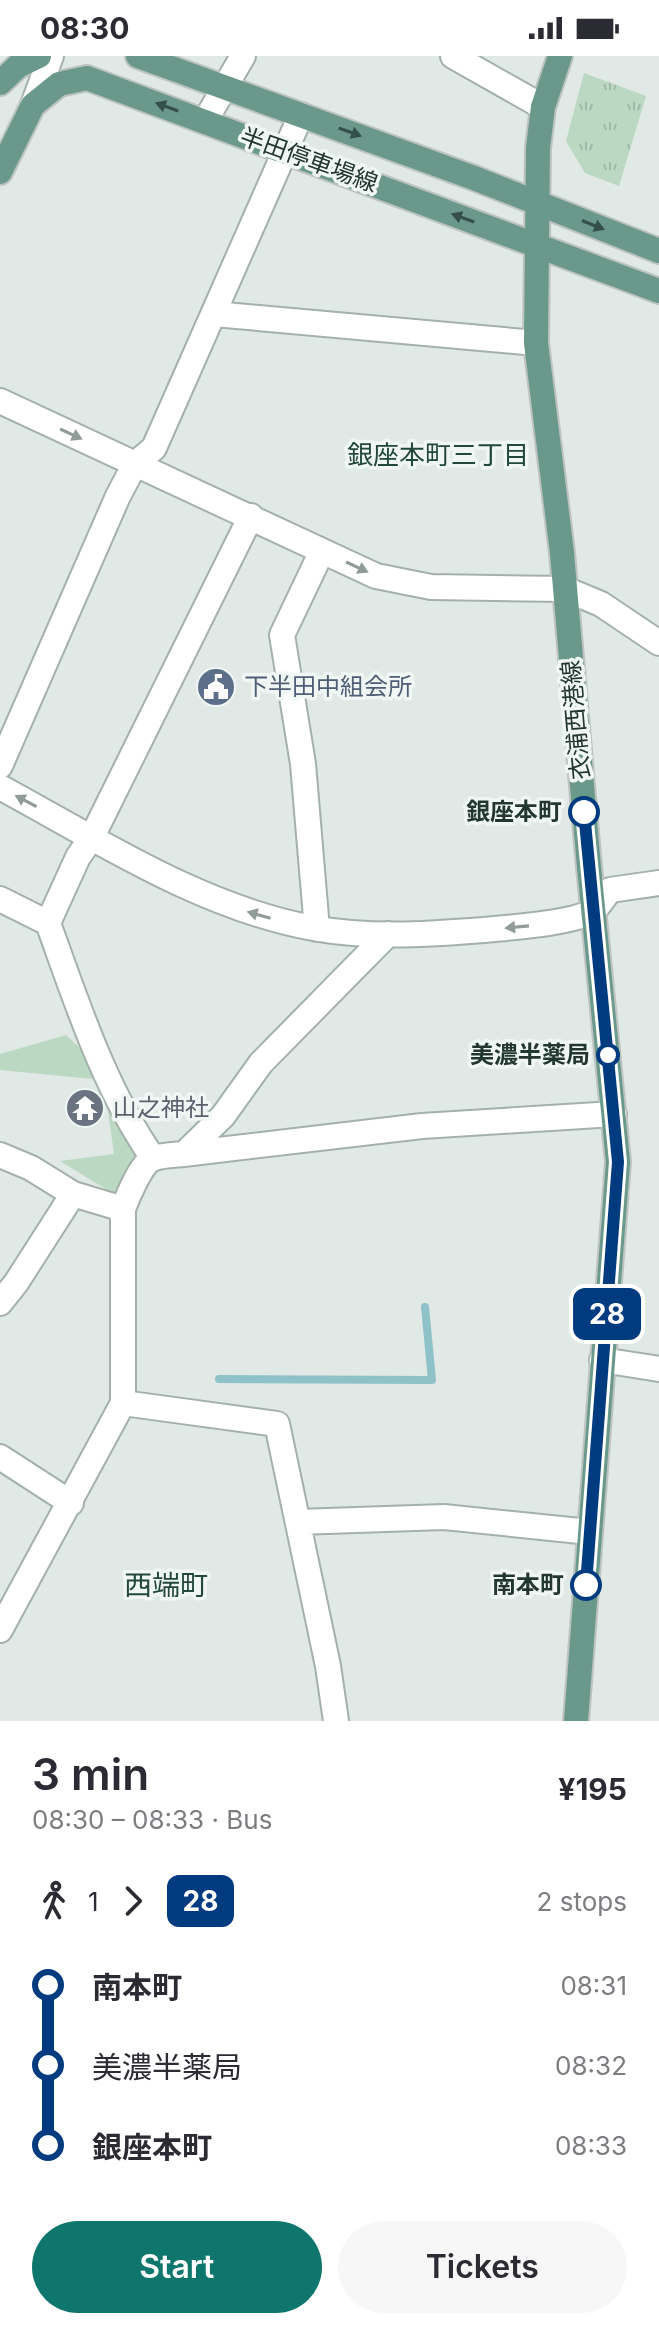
<!DOCTYPE html>
<meta charset="utf-8">
<style>
:root{--surface:#fff;--page:#f7f7f7;--text:#2b2b33;--muted:#7c7c81;--accent:#0f766e}
body{margin:0;font-family:Inter,"Noto Sans JP",sans-serif;background:var(--page);color:var(--text);height:100vh;display:flex;flex-direction:column;font-size:30px;white-space:nowrap}
*{box-sizing:border-box;margin:0}
p{font-size:26px;color:var(--muted)}
.icon{flex:none;width:44px;height:44px;fill:none;stroke:currentColor;stroke-width:2;stroke-linecap:round;stroke-linejoin:round}
.map{position:relative;height:1665px;overflow:hidden}
.sheet{display:flex;flex-direction:column;background:var(--surface);flex:1}
.sheet>*{flex:none}
.badge{padding:0 16px;border-radius:12px;font-size:28px;line-height:52px}
.map>.badge{position:absolute;translate:-50% -50%;box-shadow:0 0 0 4px #fff}
.legs{display:flex;align-items:center;gap:12px;height:88px;padding:0 32px;font-size:26px}
.legs p{margin-inline-start:auto}
.overview{display:flex;align-items:center;justify-content:space-between;height:136px;padding:0 32px}
h1{font-size:44px;font-weight:600;line-height:60px}
.button{display:flex;gap:16px;margin-top:auto;padding:16px 32px}
.button a{flex:1;height:92px;border-radius:48px;background:var(--accent);color:#fff;font-size:32px;font-weight:600;line-height:92px;text-align:center}
.button a+a{background:var(--page);color:var(--text)}
ul{padding:0 32px;list-style:none}
li{display:flex;align-items:center;gap:28px;height:80px;font-size:30px}
li i{display:grid;place-items:center;width:12px;height:100%;margin:0 10px;background:currentColor}
li i::after{content:'';width:20px;height:20px;margin:-10px;border:6px solid;border-radius:50%;background:var(--surface)}
li p{margin-inline-start:auto}
li:first-child i{background:linear-gradient(#0000 50%,currentColor 0)}
li:last-child i{background:linear-gradient(currentColor 50%,#0000 0)}
.status{display:flex;justify-content:space-between;align-items:center;height:56px;padding:0 40px;background:var(--surface);direction:ltr}
.status svg{height:22px;fill:currentColor}
.map>svg:first-child{display:block}
.green{fill:#bbd8c2}
.park{fill:url(#park-tufts)}
.lines{fill:none;stroke-linecap:round;stroke-linejoin:round}
.stream{stroke:#8ec1c8;stroke-width:8}
.minor-casing{stroke:#a4b0ab;stroke-width:28}
.major-casing{stroke:#bdc3c1;stroke-width:28}
.minor{stroke:#fff;stroke-width:24}
.major{stroke:#6a998b;stroke-width:24}
.oneway{fill:#355048}
.oneway2{fill:#919b98}
.line-1-casing{stroke:#fff;stroke-width:18}
.line-1{stroke:#003b80;stroke-width:12}
.stop-1-dot{fill:#fff;stroke:#003b80;stroke-width:4}
.labels{text-anchor:middle;stroke-width:7;stroke-linejoin:round;paint-order:stroke}
.street-label{font-size:24px;fill:#233731;stroke:#f0f6f3}
.service-label{font-size:24px;fill:#4e5e75;stroke:#f0f6f3;text-anchor:start}
.stop-label{font-size:24px;font-weight:bold;fill:#233731;stroke:#f0f6f3;text-anchor:end}
.worship-label{font-size:24px;fill:#5b616d;stroke:#f0f6f3;text-anchor:start}
.neighbourhood-label{font-size:26px;fill:#22473c;stroke:#f0f6f3}
.quarter-label{font-size:28px;fill:#22473c;stroke:#f0f6f3}
</style>
<div class="status"><b>08:30</b><svg viewBox="0 0 49 12"><path d="M0 12V9h3v3zM5 12V6h3v6zM10 12V3h3v9zM15 12V0h3v12zM26 1h20v11H26zM47 4h2v5h-2z"/></svg></div>
<div class="map">
<svg width="659" height="1665" viewBox="0 0 659 1665">
<defs>
<pattern id="park-tufts" width="24" height="20" patternUnits="userSpaceOnUse" patternTransform="scale(2)"><rect width="24" height="20" fill="#bbd8c2"/><path d="M3 7l-1-3M5 7V3M7 7l1-3M15 17l-1-3M17 17v-4M19 17l1-3" fill="none" stroke="#a0baa7"/></pattern>
</defs>
<rect width="100%" height="100%" fill="#e0e9e5"/>
<path class="green" d="M66,979L93,1004L144,1102L125,1133L114,1138L60,1105L114,1098L106,1041L93,1023L0,1014V998Z"/>
<path class="park" d="M584,17L646,40L619,130L585,117L566,85Z"/>
<g class="lines">
<path class="stream" d="M219,1323L432,1324L425,1251"/>
<g class="minor-casing">
<path id="minor" d="M453,0L543,51
M33,49L51,0
M205,65L243,0
M214,258L536,287
M0,345L376,520L431,531L565,533L601,548L659,587
M0,710L118,440L135,408L154,392L301,59
M0,731C98,784 202,852 313,872C373,883 435,878 495,873C516,871 581,866 595,853C601,847 605,840 610,834L659,827
M0,843L48,867
M317,873L303,708L282,579L322,495
M184,1098L223,1060L261,1007L388,878
M0,1099L31,1112L73,1138
M153,1102C104,1032 77,947 48,867L78,801L92,781L251,460
M0,1247L16,1227L73,1138L123,1153
M602,1304L659,1313
M123,1347L277,1368L328,1610L336,1665
M0,1401L71,1447
M298,1466L444,1461L590,1476
M0,1574L123,1347V1153C127,1142 141,1108 152,1103C161,1099 174,1099 184,1098L422,1070L614,1058"/>
</g>
<g class="major-casing">
<path id="major" d="M138,0L474,122L659,195
M560,0L543,51L538,92L536,287L562,497L589,811L618,1106L576,1665
M0,27L18,10L39,0
M0,116L33,49L59,28L87,22L659,235"/>
</g>
<use href="#minor" class="minor"/>
<use href="#major" class="major"/>
</g>
<defs><path id="oneway-solid" d="M-6-.8H1V-3.2L6.5 0L1 3.2V.8H-6Z" transform="scale(2)"/></defs>
<g class="oneway">
<use href="#oneway-solid" transform="translate(167 51) rotate(-160)"/>
<use href="#oneway-solid" transform="translate(350 76) rotate(20)"/>
<use href="#oneway-solid" transform="translate(463 162) rotate(-160)"/>
<use href="#oneway-solid" transform="translate(593 169) rotate(22)"/>
</g>
<g class="oneway2">
<use href="#oneway-solid" transform="translate(71 378) rotate(25)"/>
<use href="#oneway-solid" transform="translate(357 511) rotate(25)"/>
<use href="#oneway-solid" transform="translate(26 745) rotate(-152)"/>
<use href="#oneway-solid" transform="translate(259 859) rotate(-164)"/>
<use href="#oneway-solid" transform="translate(517 871) rotate(175)"/>
</g>
<g class="lines">
<g class="line-1-casing">
<path id="line-1" d="M584,756L618,1106L586,1529"/>
</g>
<use href="#line-1" class="line-1"/>
</g>
<defs>
<g id="civic-disc" transform="scale(2)"><circle r="9.5" fill="#5c6f8a" stroke="#f0f6f3"/><path d="M-.6-6.5H3V-4.5H.6V-3L4-1V1h2V6H-6V1h2V-1L-.6-3ZM-1.2 2.5V6h2.4V2.5Z" fill="#fff"/></g>
<g id="temple-disc" transform="scale(2)"><circle r="9.5" fill="#6b7280" stroke="#f0f6f3"/><path d="M0-6L5-2H3V0L6.5 2.5H4V6H1.5V3h-3V6H-4V2.5H-6.5L-3 0V-2H-5Z" fill="#fff"/></g>
</defs>
<g fill-rule="evenodd">
<use href="#civic-disc" x="216" y="631"/>
<use href="#temple-disc" x="85" y="1052"/>
</g>
<g class="stop-1-dot">
<circle cx="584" cy="756" r="14"/>
<circle cx="608" cy="999" r="10"/>
<circle cx="586" cy="1529" r="14"/>
</g>
<g class="labels">
<g class="street-label">
<text transform="translate(309 104) rotate(20)" y="8">半田停車場線</text>
<text transform="translate(576 664) rotate(-95)" y="8">衣浦西港線</text>
</g>
<g class="service-label">
<text x="244" y="639">下半田中組会所</text>
</g>
<g class="stop-label">
<text x="562" y="764">銀座本町</text>
<text x="590" y="1007">美濃半薬局</text>
<text x="564" y="1537">南本町</text>
</g>
<g class="worship-label">
<text x="113" y="1060">山之神社</text>
</g>
<g class="neighbourhood-label">
<text x="438" y="408">銀座本町三丁目</text>
</g>
<g class="quarter-label">
<text x="166" y="1539">西端町</text>
</g>
</g>
</svg>
<b class="badge" style="left:607px;top:1258px;background:#003b80;color:#fff">28</b>
</div>
<section class="sheet">
<div class="overview"><div><h1>3 min</h1><p>08:30 – 08:33 · Bus</p></div><b>¥195</b></div>
<div class="legs"><svg class="icon" aria-label="walk" viewBox="0 0 24 24"><circle cx="13" cy="4" r="2"/><path d="M13 8l-2 6 4 7M11 14l-3 7M7 12l3-4h3l4 4"/></svg>1<svg class="icon" aria-label="forward" viewBox="0 0 24 24"><path d="M9 5l7 7-7 7"/></svg><b class="badge" style="background:#003b80;color:#fff">28</b><p>2 stops</p></div>
<ul>
<li><i style="color:#003b80"></i><b>南本町</b><p>08:31</p></li>
<li><i style="color:#003b80"></i><span>美濃半薬局</span><p>08:32</p></li>
<li><i style="color:#003b80"></i><b>銀座本町</b><p>08:33</p></li>
</ul>
<div class="button"><a>Start</a><a>Tickets</a></div>
</section>
